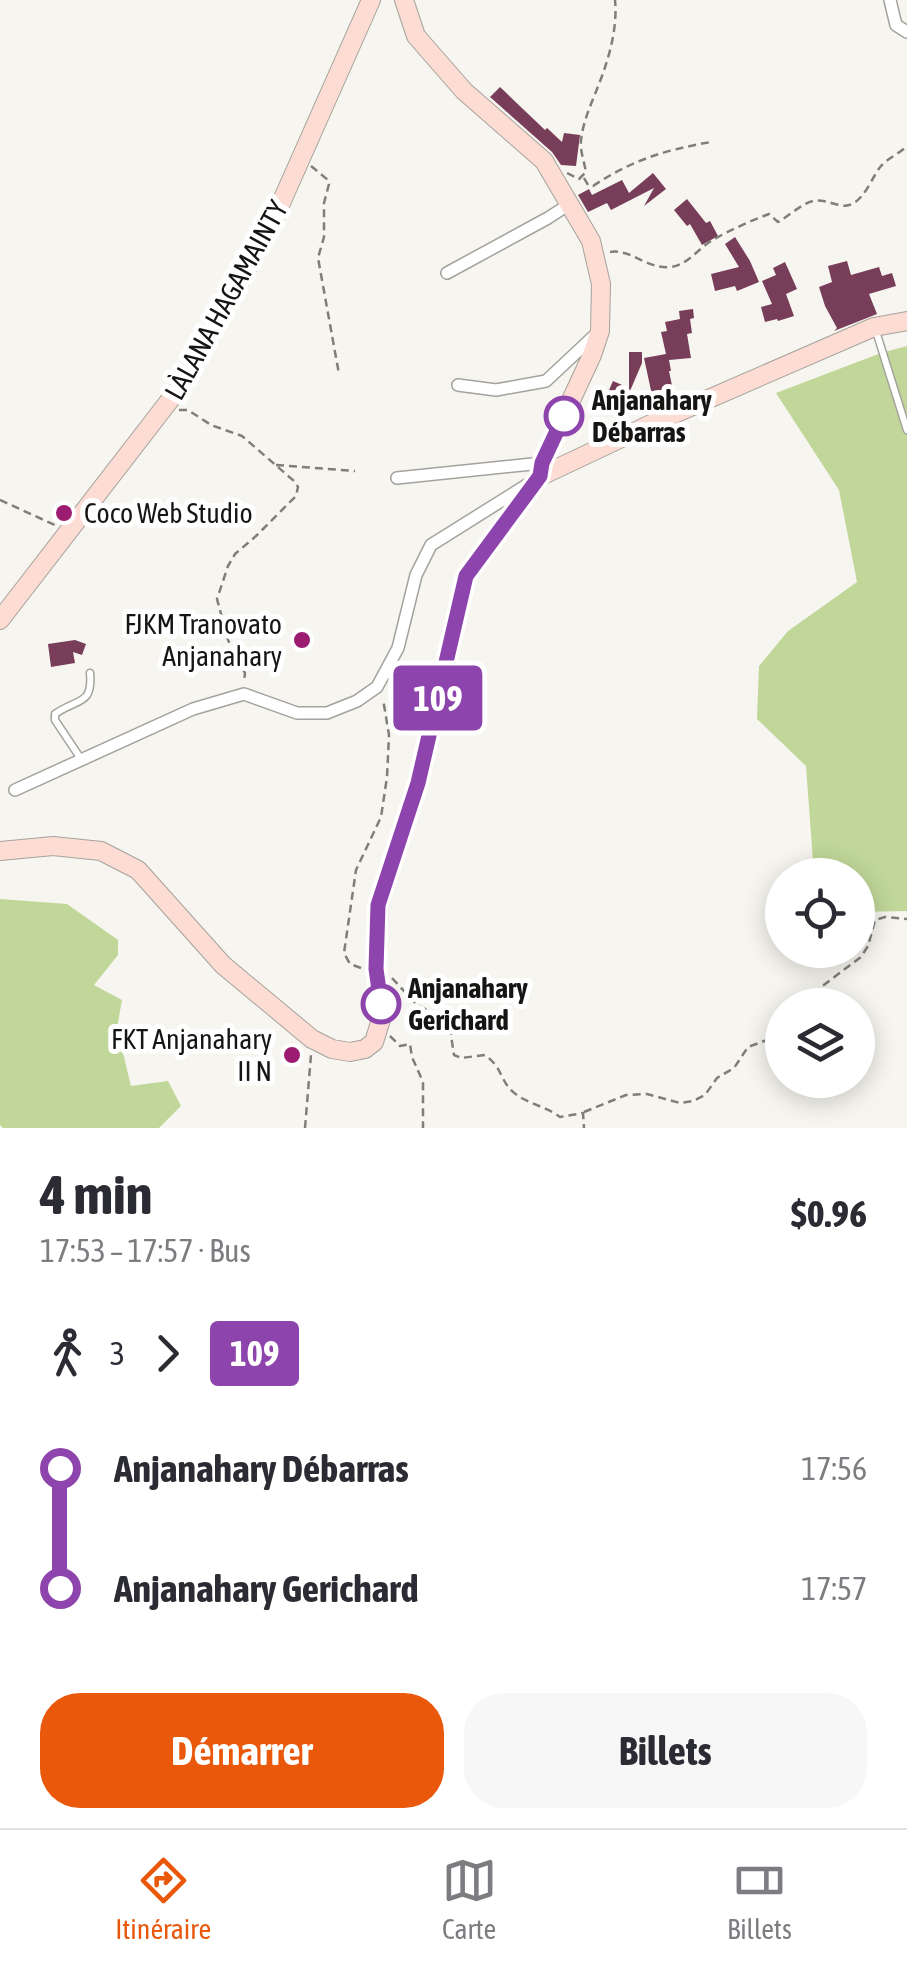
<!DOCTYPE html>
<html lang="fr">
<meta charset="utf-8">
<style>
:root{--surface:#fff;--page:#f7f7f7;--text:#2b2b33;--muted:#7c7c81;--line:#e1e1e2;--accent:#ea580c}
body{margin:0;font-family:"Asap Condensed",sans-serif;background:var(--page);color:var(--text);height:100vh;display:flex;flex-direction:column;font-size:38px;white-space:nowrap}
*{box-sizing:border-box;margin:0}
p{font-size:32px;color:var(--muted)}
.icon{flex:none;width:55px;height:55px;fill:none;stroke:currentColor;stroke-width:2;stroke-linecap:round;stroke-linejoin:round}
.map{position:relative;height:1128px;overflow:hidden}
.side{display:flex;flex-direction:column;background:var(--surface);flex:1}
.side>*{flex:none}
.badge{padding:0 20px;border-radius:8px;font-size:35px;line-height:65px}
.controls{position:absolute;left:765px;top:858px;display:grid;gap:20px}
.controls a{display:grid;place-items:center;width:110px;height:110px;border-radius:50%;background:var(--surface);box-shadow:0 5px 25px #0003;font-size:50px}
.map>.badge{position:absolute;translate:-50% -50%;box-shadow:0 0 0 5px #fff}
.legs{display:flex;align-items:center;gap:15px;height:110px;padding:0 40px;font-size:32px}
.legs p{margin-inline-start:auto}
.headline{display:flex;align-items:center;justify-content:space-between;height:170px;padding:0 40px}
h1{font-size:55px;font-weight:700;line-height:75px}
.cta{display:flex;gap:20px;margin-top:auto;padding:20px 40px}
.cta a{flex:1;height:115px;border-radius:40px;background:var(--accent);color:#fff;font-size:40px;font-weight:700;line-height:115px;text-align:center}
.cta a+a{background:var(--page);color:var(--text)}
ul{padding:0 40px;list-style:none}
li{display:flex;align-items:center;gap:35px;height:120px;font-size:38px}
li i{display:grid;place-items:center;width:15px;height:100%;margin:0 12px;background:currentColor}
li i::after{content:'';width:25px;height:25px;margin:-12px;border:8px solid;border-radius:50%;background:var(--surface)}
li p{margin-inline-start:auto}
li:first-child i{background:linear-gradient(#0000 50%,currentColor 0)}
li:last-child i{background:linear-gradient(currentColor 50%,#0000 0)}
.menu{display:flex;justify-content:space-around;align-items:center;height:140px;border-top:2px solid var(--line);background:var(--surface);font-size:28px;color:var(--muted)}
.menu a{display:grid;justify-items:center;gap:5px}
.menu .selected{color:var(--accent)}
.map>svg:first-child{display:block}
.green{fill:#c0d799}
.building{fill:#773d59}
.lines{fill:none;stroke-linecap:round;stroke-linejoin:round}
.service-casing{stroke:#a4a29c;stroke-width:9}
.minor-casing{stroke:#a4a29c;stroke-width:14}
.secondary-casing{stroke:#a4a29c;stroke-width:20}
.path{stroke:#7f7e7a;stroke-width:2.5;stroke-dasharray:8 5;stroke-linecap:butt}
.service{stroke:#fff;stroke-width:6}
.minor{stroke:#fff;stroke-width:11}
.secondary{stroke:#fdddd3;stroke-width:18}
.line-1-casing{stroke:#fff;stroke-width:22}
.line-1{stroke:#8e44ad;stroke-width:15}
.stop-1-dot{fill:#fff;stroke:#8e44ad;stroke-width:5}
.poi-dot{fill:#9c1c71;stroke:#fff;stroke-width:4}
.labels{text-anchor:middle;stroke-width:10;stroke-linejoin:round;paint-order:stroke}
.street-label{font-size:28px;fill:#161513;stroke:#fff}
.stop-label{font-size:28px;font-weight:bold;fill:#161513;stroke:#fff;text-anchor:start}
.poi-label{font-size:28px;fill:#161513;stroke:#fff;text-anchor:end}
</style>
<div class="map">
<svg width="907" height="1128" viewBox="0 0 907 1128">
<rect width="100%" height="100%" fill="#f7f5ef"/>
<path class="green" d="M907,346V911L858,912V875H814L806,766L757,719L759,666L788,631L857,582L839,490L776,393L881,353Z
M0,899L67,904L118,940V955L94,985L122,1000L117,1028L131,1086L168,1081L181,1106L159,1128H3L0,1125Z"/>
<path class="building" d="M500,87L545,130L547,128L562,142L564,133L580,135L576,166L561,165L552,152L490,97Z
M653,173L666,189L644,206L654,188L611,210L607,203L588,212L578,195L589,189L592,195L622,180L629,193Z
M687,199L706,223L710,221L718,236L702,245L690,224L687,226L674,210Z
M735,237L750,261L759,282L737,291L735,286L715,291L711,274L739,267L725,244Z
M847,261L851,275L879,267L882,276L892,273L896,286L869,294L877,314L834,331L837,328L825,306L819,287L832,282L828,266Z
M785,262L797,289L786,294L794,316L778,321L777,319L765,322L761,307L772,304L762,281L776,275L773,268Z
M693,309L694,318L690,319L692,333L687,334L691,358L669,360L671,371H669L675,400L655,409L644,358L666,354L661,332L667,331L665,322L680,319L679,311Z
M629,352H642V363L624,405L606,397L613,381L629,388Z
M75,640L86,644L82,655L73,652L75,663L51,667L48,644Z"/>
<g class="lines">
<g class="service-casing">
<path id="service" d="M875,328L907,430
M81,759L55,720V714C77,698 93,706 90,673"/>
</g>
<g class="minor-casing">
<path id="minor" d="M890,0L896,25L907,32
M447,273L548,218L571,203
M458,385L496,390L546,381L595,335
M397,478L542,463
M15,790L193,709L244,694L297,713H327L357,701L377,687L398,648L416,575L431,545L533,481"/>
</g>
<g class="secondary-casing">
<path id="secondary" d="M541,476L651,424L874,327L907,321
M0,620L183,383L273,221L371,0
M0,851L53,846L101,851L138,870L223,965L312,1039L332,1049L350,1052L365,1049L374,1042L383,1013L376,969L379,905L418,783L466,576L541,476L542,463L592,355L600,331L601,284L591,241L544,161L464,91L416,36L404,0"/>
</g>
<path class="path" d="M311,166L328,180L329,184L324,203V237L318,258L339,374
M567,173L579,179L586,172C584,161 580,151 581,140C583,123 589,109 595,94C607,65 618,31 615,0
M584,178L588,185L593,186C632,160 665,150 711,142
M610,252C630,248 647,270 671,267C687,265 697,250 711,241C728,231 750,221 769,214L778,222C789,216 801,204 813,201C827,198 841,210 852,204C866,197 872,177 881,166C888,158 899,154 907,146
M179,410H188L211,425L242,436L294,481L298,487L296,496L256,536L235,554L228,566L217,599L228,640L245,673L244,682
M276,465L355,471
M0,500L57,526
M361,968L350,964L344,953L356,870L381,817L387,777L389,735L383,699
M392,978L416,1004L449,1022L454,1055L461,1058L485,1055C501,1067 499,1075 509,1088C522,1103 544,1105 560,1117L583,1113L584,1128
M806,1005L821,987L861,957L868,946L875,920L885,917L907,919
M390,1036L400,1046L410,1044L412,1057L423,1082V1128
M584,1112L626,1095L647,1094L680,1103L693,1101L705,1095L717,1078L734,1068L748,1047L767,1040L782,1029
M305,1128L311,1055"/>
<use href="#service" class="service"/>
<use href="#minor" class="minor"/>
<use href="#secondary" class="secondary"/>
</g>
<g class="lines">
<g class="line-1-casing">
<path id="line-1" d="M381,1004L376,969L378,905L418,783L466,576L540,476L542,463L564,416"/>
</g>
<use href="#line-1" class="line-1"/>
</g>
<g class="stop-1-dot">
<circle cx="564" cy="416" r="18"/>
<circle cx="381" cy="1004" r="18"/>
</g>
<g class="poi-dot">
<circle cx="64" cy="513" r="10"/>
<circle cx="302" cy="640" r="10"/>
<circle cx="292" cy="1055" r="10"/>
</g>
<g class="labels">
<g class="street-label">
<text transform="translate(226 300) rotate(-61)" y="10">LÀLANA HAGAMAINTY</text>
</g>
<g class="stop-label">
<text x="592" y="410">Anjanahary<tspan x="592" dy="32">Débarras</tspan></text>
<text x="408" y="998">Anjanahary<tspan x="408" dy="32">Gerichard</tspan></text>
</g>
<g class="poi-label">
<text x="84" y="523" text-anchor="start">Coco Web Studio</text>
<text x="282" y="634">FJKM Tranovato<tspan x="282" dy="32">Anjanahary</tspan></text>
<text x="272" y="1049">FKT Anjanahary<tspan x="272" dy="32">II N</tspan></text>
</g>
</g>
</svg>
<div class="controls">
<a><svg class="icon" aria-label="locate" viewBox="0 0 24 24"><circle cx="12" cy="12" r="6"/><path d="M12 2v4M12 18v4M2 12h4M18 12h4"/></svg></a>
<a><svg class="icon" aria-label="layers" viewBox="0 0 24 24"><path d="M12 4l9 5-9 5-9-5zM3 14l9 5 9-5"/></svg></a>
</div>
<b class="badge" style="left:438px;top:698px;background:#8e44ad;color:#fff">109</b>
</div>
<section class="side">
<div class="headline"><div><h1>4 min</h1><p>17:53 – 17:57 · Bus</p></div><b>$0.96</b></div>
<div class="legs"><svg class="icon" aria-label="walk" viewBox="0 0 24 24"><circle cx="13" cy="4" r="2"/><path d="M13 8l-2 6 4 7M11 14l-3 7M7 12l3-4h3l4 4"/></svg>3<svg class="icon" aria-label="forward" viewBox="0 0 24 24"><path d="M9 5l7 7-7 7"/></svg><b class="badge" style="background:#8e44ad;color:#fff">109</b></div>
<ul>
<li><i style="color:#8e44ad"></i><b>Anjanahary Débarras</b><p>17:56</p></li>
<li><i style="color:#8e44ad"></i><b>Anjanahary Gerichard</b><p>17:57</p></li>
</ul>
<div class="cta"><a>Démarrer</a><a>Billets</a></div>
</section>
<nav class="menu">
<a class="selected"><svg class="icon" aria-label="directions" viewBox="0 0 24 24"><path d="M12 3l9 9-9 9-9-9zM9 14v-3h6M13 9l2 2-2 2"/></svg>Itinéraire</a>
<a><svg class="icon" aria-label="map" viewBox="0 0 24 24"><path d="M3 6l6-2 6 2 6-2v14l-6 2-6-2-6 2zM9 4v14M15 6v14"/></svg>Carte</a>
<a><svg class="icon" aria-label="tickets" viewBox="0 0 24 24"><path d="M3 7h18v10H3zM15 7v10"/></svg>Billets</a>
</nav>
